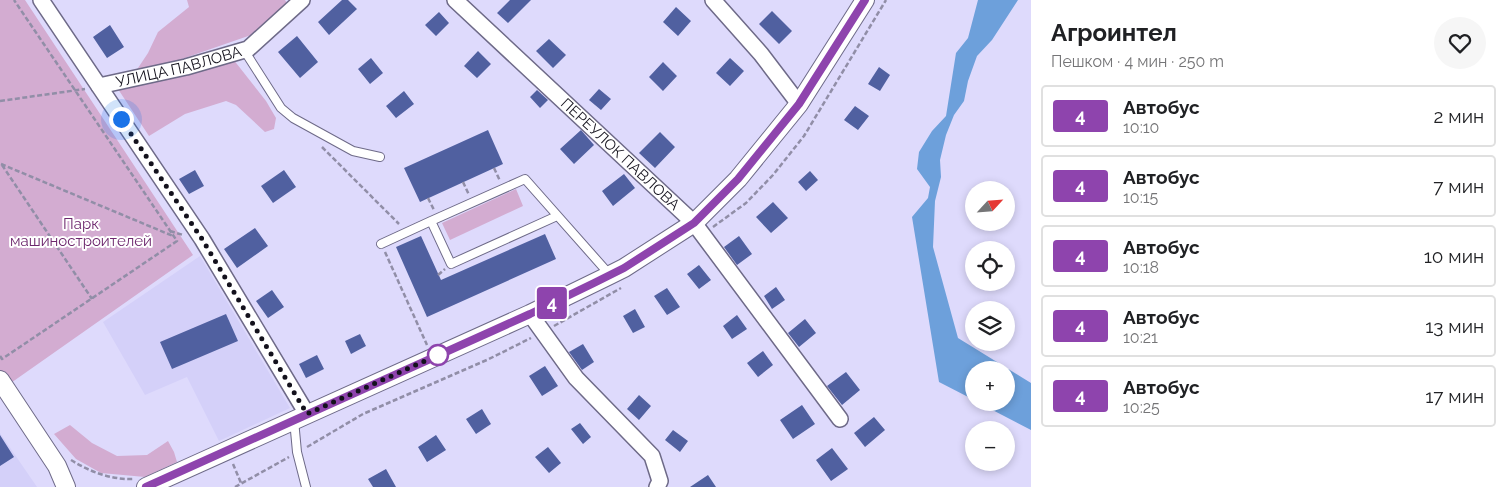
<!DOCTYPE html>
<html lang="ru">
<meta charset="utf-8">
<style>
:root{--surface:#fff;--page:#f6f6f6;--text:#202124;--muted:#757577;--line:#e0e0e0}
body{margin:0;font-family:Raleway,sans-serif;background:var(--page);color:var(--text);height:100vh;display:flex;flex-direction:column;font-size:19px;white-space:nowrap}
*{box-sizing:border-box;margin:0}
p{font-size:16px;color:var(--muted)}
.icon{flex:none;width:28px;height:28px;fill:none;stroke:currentColor;stroke-width:2;stroke-linecap:round;stroke-linejoin:round}
.map{position:relative;flex:1;overflow:hidden}
.details{display:flex;flex-direction:column;background:var(--surface);width:475px}
.details>*{flex:none}
.badge{padding:0 10px;border-radius:4px;font-size:18px;line-height:32px}
.needle{width:32px;rotate:64deg}
.fabs{position:absolute;left:965px;top:181px;display:grid;gap:10px}
.fabs a{display:grid;place-items:center;width:50px;height:50px;border-radius:50%;background:var(--surface);box-shadow:0 2px 8px #0003;font-size:25px}
.you{position:absolute;width:25px;height:25px;margin:-12px;border:4px solid #fff;border-radius:50%;background:#1a73e8;box-shadow:0 0 0 8px #1a73e833}
.map>.badge{position:absolute;translate:-50% -50%;box-shadow:0 0 0 2px #fff}
.round{display:grid;place-items:center;flex:none;width:52px;height:52px;border-radius:26px;background:var(--page)}
.head{display:flex;align-items:center;justify-content:space-between;height:85px;padding:0 20px}
h1{font-size:24px;font-weight:700;line-height:38px}
ul{padding:0;list-style:none}
li{display:flex;align-items:center;gap:15px;height:62px;margin:0 10px 8px;padding:0 10px;border:2px solid var(--line);border-radius:5px}
li div{flex:1}
li b{display:block;font-size:19px}
li em{font-style:normal}
li .badge{min-width:55px;font-weight:700;text-align:center}
main{display:flex;flex:1;min-height:0}
.map>svg:first-child{display:block}
.built{fill:#d4d0f9}
.green{fill:#d3acd1}
.water{fill:#6da0db}
.building{fill:#5060a0}
.lines{fill:none;stroke-linecap:round;stroke-linejoin:round}
.service-casing{stroke:#6e6a88;stroke-width:10}
.minor-casing{stroke:#6e6a88;stroke-width:18}
.tertiary-casing{stroke:#6e6a88;stroke-width:20}
.path{stroke:#918ea7;stroke-width:2.5;stroke-dasharray:5 2.5;stroke-linecap:butt}
.service{stroke:#fff;stroke-width:8}
.minor{stroke:#fff;stroke-width:15}
.tertiary{stroke:#fff;stroke-width:18}
.line-casing{stroke:#fff;stroke-width:11}
.line{stroke:#8e44ad;stroke-width:8}
.walk{stroke:#13111c;stroke-width:5;stroke-dasharray:0 9}
.stop-dot{fill:#fff;stroke:#8e44ad;stroke-width:2.5}
.labels{text-anchor:middle;stroke-width:4;stroke-linejoin:round;paint-order:stroke}
.street-label{font-size:15px;fill:#13111c;stroke:#fff}
.park-label{font-size:15px;fill:#6d276d;stroke:#fff}
</style>
<main>
<div class="map">
<svg width="1031" height="487" viewBox="0 0 1031 487">
<rect width="100%" height="100%" fill="#dedafc"/>
<path class="built" d="M200,256L290,408L219,441L187,377L145,395L103,322Z
M0,433L37,487H0Z"/>
<path class="green" d="M0,0H25L193,255L8,385L0,373Z
M187,0H285L287,3L254,34L179,60L136,71L148,53L158,32L189,7Z
M233,59L266,101L276,118L274,129L265,132L236,105L226,101L185,114L149,136L118,89L186,75Z
M516,189L523,206L450,240L442,223Z
M70,425L92,443L117,456L147,455L168,441L174,452L177,462L145,477L101,473L76,459L54,434Z"/>
<path class="water" d="M978,0H1018L992,40L977,56L968,81L964,101L954,115L946,135L940,160L941,177L935,201L933,247L958,338L1031,383V430L979,403L1006,402V370H974V400L939,382L912,217L928,198L930,187L917,169L919,152L932,131L946,116L956,53L968,38Z"/>
<path class="building" d="M342,0H348L357,9L329,35L318,22Z
M510,0H531L508,23L497,13Z
M676,7L691,21L678,36L663,22Z
M772,11L792,31L779,44L759,24Z
M439,12L449,23L436,36L425,25Z
M110,25L124,47L107,58L93,37Z
M297,36L318,62L300,78L278,52Z
M549,39L566,55L553,68L536,51Z
M478,51L491,64L477,78L464,66Z
M371,58L383,73L370,84L358,69Z
M730,58L744,71L730,86L716,73Z
M663,62L677,76L663,91L649,77Z
M879,67L890,75L880,91L868,84Z
M599,89L611,99L601,110L589,100Z
M537,90L548,100L540,108L530,97Z
M404,91L414,104L396,118L386,106Z
M855,106L869,116L858,130L844,120Z
M488,130L503,164L420,202L404,168Z
M581,130L594,145L574,164L560,149Z
M660,132L675,147L655,168L639,153Z
M195,170L204,186L189,194L179,179Z
M284,170L296,187L273,203L261,186Z
M810,171L818,180L806,191L798,182Z
M624,174L635,188L613,206L602,191Z
M773,202L788,218L771,233L756,217Z
M255,228L268,246L237,268L224,249Z
M545,234L556,259L427,317L396,247L421,236L441,280Z
M739,236L752,254L737,265L724,247Z
M699,265L711,280L699,289L687,274Z
M776,287L785,300L772,309L764,296Z
M667,288L680,307L667,315L654,296Z
M272,290L284,307L268,318L256,301Z
M635,309L645,327L633,333L623,316Z
M226,314L238,341L172,369L160,342Z
M737,315L747,329L732,339L723,326Z
M805,319L816,333L799,347L788,333Z
M360,334L366,346L351,354L345,341Z
M583,344L594,362L582,370L569,352Z
M763,351L773,365L758,377L747,363Z
M317,355L324,369L306,378L299,364Z
M545,366L558,386L542,396L529,376Z
M846,372L860,390L842,405L827,386Z
M639,395L651,406L639,420L627,409Z
M802,405L815,424L793,439L780,420Z
M482,409L491,424L476,434L466,419Z
M874,417L885,430L865,447L854,433Z
M580,423L591,437L583,444L571,429Z
M673,430L688,441L680,452L665,440Z
M0,435L14,457L0,466Z
M436,435L446,450L427,462L418,447Z
M548,447L561,463L549,473L535,457Z
M832,448L848,469L831,481L816,460Z
M386,469L396,487H373L368,479Z
M708,475L716,487H690Z"/>
<g class="lines">
<g class="service-casing">
<path id="service" d="M244,50L281,108L293,118L353,151L380,157
M431,221L525,179L610,275
M381,244L431,221L451,264L557,216
M294,420L297,452L306,487"/>
</g>
<g class="minor-casing">
<g id="minor">
<path d="M41,0L202,239L307,414"/>
<path id="s1" d="M455,0L694,223L840,419"/>
<path d="M713,0L761,54L799,104"/>
<path id="s2" d="M99,86L186,67L248,49L302,0"/>
<path d="M530,314L576,378L652,456L660,481L657,487"/>
</g>
</g>
<g class="tertiary-casing">
<path id="tertiary" d="M0,380L57,466L66,487
M146,487L530,314L610,275L624,268L694,223L738,179L799,104L865,0"/>
</g>
<path class="path" d="M0,101L85,89
M322,147L399,224
M1,164L173,236
M2,165L92,299
M494,168L500,181
M463,182L469,195
M428,198L434,210
M713,227L746,203L773,175L804,136L886,0
M170,231L183,235
M385,252L427,345
M438,275L445,269
M554,326L621,288
M0,356L2,359L177,241L14,0
M307,447L363,414L489,359L531,338
M71,460C90,472 112,480 134,479
M233,464L241,483
M235,487L289,457"/>
<use href="#service" class="service"/>
<use href="#minor" class="minor"/>
<use href="#tertiary" class="tertiary"/>
</g>
<g class="lines">
<g class="line-casing">
<path id="line" d="M146,487L530,314L594,283L624,268L694,223L738,179L799,104L865,0"/>
</g>
<use href="#line" class="line"/>
<path class="walk" d="M121,119L202,239L307,414L438,355"/>
</g>
<circle class="stop-dot" cx="438" cy="355" r="10"/>
<g class="labels">
<g class="street-label">
<text dy="5" stroke="none"><textPath href="#s2" startOffset="82">УЛИЦА ПАВЛОВА</textPath></text>
<text dy="5" stroke="none"><textPath href="#s1" startOffset="226">ПЕРЕУЛОК ПАВЛОВА</textPath></text>
</g>
<g class="park-label">
<text x="81" y="229">Парк<tspan x="81" dy="17">машиностроителей</tspan></text>
</g>
</g>
</svg>
<div class="fabs">
<a><svg class="needle" viewBox="-14 -14 28 28"><path d="M0-13l5 13h-10z" fill="#e53935"/><path d="M0 13l5-13h-10z" fill="#757577"/></svg></a>
<a><svg class="icon" aria-label="locate" viewBox="0 0 24 24"><circle cx="12" cy="12" r="6"/><path d="M12 2v4M12 18v4M2 12h4M18 12h4"/></svg></a>
<a><svg class="icon" aria-label="layers" viewBox="0 0 24 24"><path d="M12 4l9 5-9 5-9-5zM3 14l9 5 9-5"/></svg></a>
<a>+</a>
<a>−</a>
</div>
<div class="you" style="left:121px;top:119px"></div>
<b class="badge" style="left:552px;top:303px;background:#8e44ad;color:#fff">4</b>
</div>
<section class="details">
<div class="head"><div><h1>Агроинтел</h1><p>Пешком · 4 мин · 250 m</p></div><a class="round"><svg class="icon" aria-label="heart" viewBox="0 0 24 24"><path d="M12 20l-8-8c-3-5 5-10 8-4 3-6 11-1 8 4z"/></svg></a></div>
<ul>
<li><span class="badge" style="background:#8e44ad;color:#fff">4</span><div><b>Автобус</b><p>10:10</p></div><em>2 мин</em></li>
<li><span class="badge" style="background:#8e44ad;color:#fff">4</span><div><b>Автобус</b><p>10:15</p></div><em>7 мин</em></li>
<li><span class="badge" style="background:#8e44ad;color:#fff">4</span><div><b>Автобус</b><p>10:18</p></div><em>10 мин</em></li>
<li><span class="badge" style="background:#8e44ad;color:#fff">4</span><div><b>Автобус</b><p>10:21</p></div><em>13 мин</em></li>
<li><span class="badge" style="background:#8e44ad;color:#fff">4</span><div><b>Автобус</b><p>10:25</p></div><em>17 мин</em></li>
</ul>
</section>
</main>
